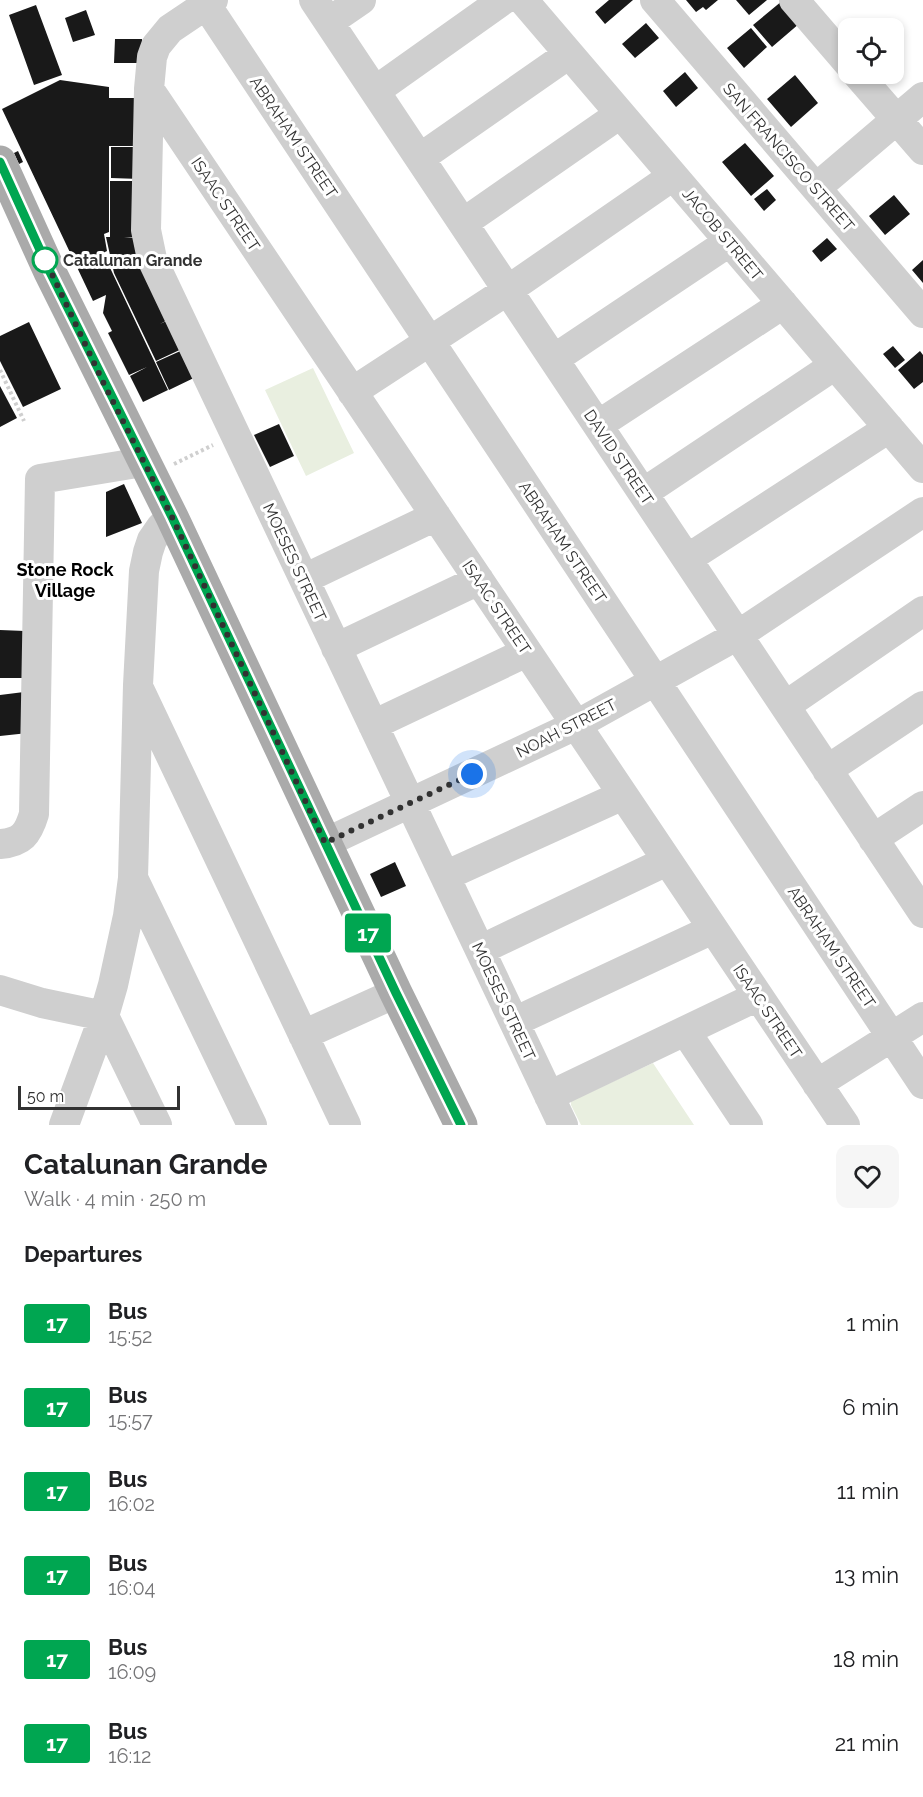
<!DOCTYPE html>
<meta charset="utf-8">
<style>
:root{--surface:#fff;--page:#f6f6f6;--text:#202124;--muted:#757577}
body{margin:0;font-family:Raleway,sans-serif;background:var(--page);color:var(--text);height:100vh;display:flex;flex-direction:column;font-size:22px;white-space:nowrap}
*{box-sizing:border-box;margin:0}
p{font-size:20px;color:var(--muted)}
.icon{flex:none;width:33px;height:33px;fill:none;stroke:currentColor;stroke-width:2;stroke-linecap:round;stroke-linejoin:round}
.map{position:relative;height:1125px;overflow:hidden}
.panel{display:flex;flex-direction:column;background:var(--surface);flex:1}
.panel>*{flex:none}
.badge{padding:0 12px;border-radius:4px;font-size:21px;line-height:39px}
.controls{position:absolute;left:838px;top:18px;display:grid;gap:12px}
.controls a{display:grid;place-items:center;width:66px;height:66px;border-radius:12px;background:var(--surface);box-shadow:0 3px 9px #0003;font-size:30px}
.scale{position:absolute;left:18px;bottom:15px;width:162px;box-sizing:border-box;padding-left:6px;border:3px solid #323232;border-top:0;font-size:16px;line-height:21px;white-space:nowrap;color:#323232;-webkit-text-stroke:4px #fff;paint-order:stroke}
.you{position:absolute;width:30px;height:30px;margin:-15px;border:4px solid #fff;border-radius:50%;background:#1a73e8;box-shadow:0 0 0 9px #1a73e833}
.map>.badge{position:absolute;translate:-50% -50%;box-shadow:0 0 0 3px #fff}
h2{padding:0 24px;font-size:22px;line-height:54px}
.round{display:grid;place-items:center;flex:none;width:63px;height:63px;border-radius:12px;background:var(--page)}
.summary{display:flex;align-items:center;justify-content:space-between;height:102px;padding:0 24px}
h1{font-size:28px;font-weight:700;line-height:45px}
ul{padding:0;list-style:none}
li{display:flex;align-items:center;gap:18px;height:84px;padding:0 24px}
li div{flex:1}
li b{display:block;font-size:22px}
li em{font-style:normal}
li .badge{min-width:66px;font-weight:700;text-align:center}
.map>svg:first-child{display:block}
.green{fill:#e9efe0}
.building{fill:#191919}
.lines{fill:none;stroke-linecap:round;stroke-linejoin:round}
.path{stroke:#cfcfcf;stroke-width:4;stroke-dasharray:3 3;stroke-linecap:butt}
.minor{stroke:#cfcfcf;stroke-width:30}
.major{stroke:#aaa;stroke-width:33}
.line-casing{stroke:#fff;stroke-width:14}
.line{stroke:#00a651;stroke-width:9}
.walk{stroke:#323232;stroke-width:6;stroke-dasharray:0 10.8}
.stop-dot{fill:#fff;stroke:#00a651;stroke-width:3}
.labels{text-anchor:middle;stroke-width:6;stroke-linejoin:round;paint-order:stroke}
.street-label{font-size:16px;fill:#323232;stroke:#fff}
.stop-label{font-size:16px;font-weight:bold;fill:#323232;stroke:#fff;text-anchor:start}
.neighbourhood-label{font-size:18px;font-weight:bold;fill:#000;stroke:#fff}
</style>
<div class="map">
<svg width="923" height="1125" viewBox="0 0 923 1125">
<rect width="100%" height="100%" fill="#fff"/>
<path class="green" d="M313,368L354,453L306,476L265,390Z
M653,1063L694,1125H581L571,1105V1101Z"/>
<path class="building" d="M609,0H633L605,24L595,12Z
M686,0H718L706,10L703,7L696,12Z
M736,0H767L749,15Z
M782,1L800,23L772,47L753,25Z
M36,5L62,75L34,85L9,15Z
M86,10L95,35L73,42L65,18Z
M646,23L659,38L635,58L622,44Z
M751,28L767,47L744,68L727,48Z
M115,39H142V63H114Z
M685,72L698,88L676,107L663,91Z
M795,75L818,103L791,127L767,99Z
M60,80L109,87V98H143L140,146H109V232L104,234L107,251L103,253L168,390L143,402L130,376L147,367L129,375L108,333L112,331L103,313L106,295L93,301L2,109Z
M745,143L774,176L751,196L722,162Z
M111,147H140V179L111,178Z
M18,151L23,162L19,164L14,153Z
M110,181H138V237L124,238H133L173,317L160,324L173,318L186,347L156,361L114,273L106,237H110Z
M767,189L776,200L764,211L754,199Z
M894,195L910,214L885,235L869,216Z
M827,238L837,249L821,262L812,251Z
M923,260V283L912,270Z
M29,322L61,389L23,407L0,361V336Z
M893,346L905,360L895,368L883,354Z
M187,348L200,375L169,390L156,362Z
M920,351L923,355V382L914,389L898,370Z
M0,386L17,418L0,427Z
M279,424L294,456L270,467L254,435Z
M124,484L142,523L106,537V492Z
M0,630L25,631L24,678H0Z
M24,692L28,733L0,736V695Z
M395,862L406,886L381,897L370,874Z"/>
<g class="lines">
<path class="path" d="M0,370L24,421
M174,464L213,445"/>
<path class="minor" d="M203,0L923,1084
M213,0L170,29L156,46L152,57L149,89L146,230L152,259L563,1125
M314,0L923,913
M523,0L923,468
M655,0L923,313
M794,0L849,64
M329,22L361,0
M857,74L923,150
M149,89L845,1125
M375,91L503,0
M420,158L569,54
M816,188L923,97
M463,223L620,114
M554,359L729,242
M352,392L508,290L673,176
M598,425L783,304
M643,493L835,365
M687,559L889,428
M304,579L436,516
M336,648L479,580
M140,691L346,1125
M785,706L923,611
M373,725L527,652
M827,770L923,706
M873,839L923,806
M325,843L576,725L738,635L923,512
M0,844C22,842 28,834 34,814L40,479L143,462
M445,876L623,795
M133,878L252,1125
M480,950L667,861
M0,990L42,1003L104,1016L157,1125
M514,1022L713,929
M686,1032L748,1125
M303,1035L396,993
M817,1084L923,1017
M549,1096L758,996
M64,1125L104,1016L113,985L128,916L133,878L138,685L144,571L148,552L152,540L161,527L172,517"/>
<path class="major" d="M0,162L50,272L172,517L396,993L461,1125"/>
</g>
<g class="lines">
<g class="line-casing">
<path id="line" d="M0,162L50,272L172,517L396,993L461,1125"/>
</g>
<use href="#line" class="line"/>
<path class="walk" d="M45,260L42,253L103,382L172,517L325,843L472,774"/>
</g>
<circle class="stop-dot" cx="45" cy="260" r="12"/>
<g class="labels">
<g class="street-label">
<text transform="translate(294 137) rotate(56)" y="6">ABRAHAM STREET</text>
<text transform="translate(789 157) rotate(49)" y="6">SAN FRANCISCO STREET</text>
<text transform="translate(226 204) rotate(56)" y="6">ISAAC STREET</text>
<text transform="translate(723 234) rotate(50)" y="6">JACOB STREET</text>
<text transform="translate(619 457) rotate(56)" y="6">DAVID STREET</text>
<text transform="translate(563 542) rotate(56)" y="6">ABRAHAM STREET</text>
<text transform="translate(295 562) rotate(65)" y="6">MOESES STREET</text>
<text transform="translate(497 607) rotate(56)" y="6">ISAAC STREET</text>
<text transform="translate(566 728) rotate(-27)" y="6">NOAH STREET</text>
<text transform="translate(832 947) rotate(56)" y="6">ABRAHAM STREET</text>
<text transform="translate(504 1001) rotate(65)" y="6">MOESES STREET</text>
<text transform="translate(768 1011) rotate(56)" y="6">ISAAC STREET</text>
</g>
<g class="stop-label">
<text x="63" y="266">Catalunan Grande</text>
</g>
<g class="neighbourhood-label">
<text x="65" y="576">Stone Rock<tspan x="65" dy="21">Village</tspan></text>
</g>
</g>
</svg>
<div class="controls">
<a><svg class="icon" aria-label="locate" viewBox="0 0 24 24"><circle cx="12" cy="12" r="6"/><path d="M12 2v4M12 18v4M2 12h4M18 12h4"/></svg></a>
</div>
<div class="scale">50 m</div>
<div class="you" style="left:472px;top:774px"></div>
<b class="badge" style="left:368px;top:933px;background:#00a651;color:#fff">17</b>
</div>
<section class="panel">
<div class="summary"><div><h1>Catalunan Grande</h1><p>Walk · 4 min · 250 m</p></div><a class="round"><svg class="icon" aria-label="heart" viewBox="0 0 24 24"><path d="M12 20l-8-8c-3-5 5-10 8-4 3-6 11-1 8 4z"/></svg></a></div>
<h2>Departures</h2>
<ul>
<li><span class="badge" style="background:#00a651;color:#fff">17</span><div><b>Bus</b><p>15:52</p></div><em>1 min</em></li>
<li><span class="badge" style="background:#00a651;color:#fff">17</span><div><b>Bus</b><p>15:57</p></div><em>6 min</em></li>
<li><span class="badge" style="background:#00a651;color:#fff">17</span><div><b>Bus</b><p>16:02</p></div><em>11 min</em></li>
<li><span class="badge" style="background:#00a651;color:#fff">17</span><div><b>Bus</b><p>16:04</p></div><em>13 min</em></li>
<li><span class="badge" style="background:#00a651;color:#fff">17</span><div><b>Bus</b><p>16:09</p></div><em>18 min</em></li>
<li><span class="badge" style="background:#00a651;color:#fff">17</span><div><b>Bus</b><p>16:12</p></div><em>21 min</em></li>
</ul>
</section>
